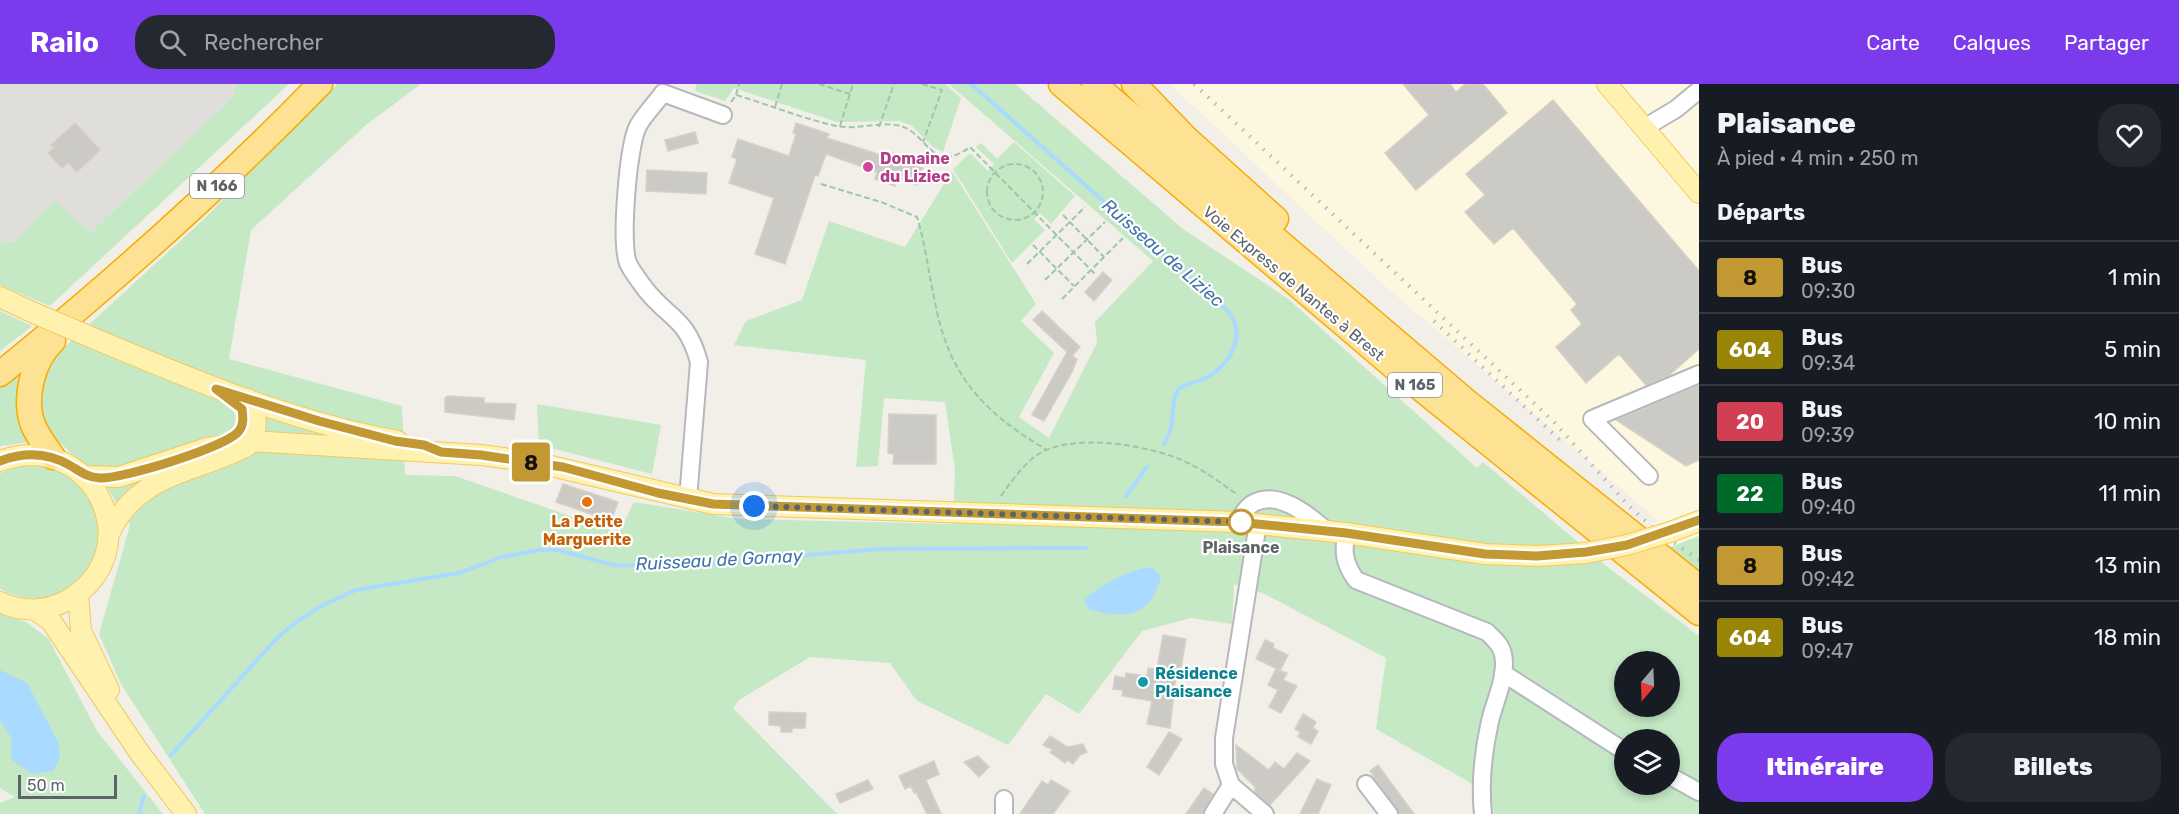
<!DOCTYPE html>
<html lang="fr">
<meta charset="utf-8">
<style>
:root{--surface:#171b24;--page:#242831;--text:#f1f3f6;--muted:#9ea1a6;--line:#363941;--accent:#7c3aed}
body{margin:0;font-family:Rubik,sans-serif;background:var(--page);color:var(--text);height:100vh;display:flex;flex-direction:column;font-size:22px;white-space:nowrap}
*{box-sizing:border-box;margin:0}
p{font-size:20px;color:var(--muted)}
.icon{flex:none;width:33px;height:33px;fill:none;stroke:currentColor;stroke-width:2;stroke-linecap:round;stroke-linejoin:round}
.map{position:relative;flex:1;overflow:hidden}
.details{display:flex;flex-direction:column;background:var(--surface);width:480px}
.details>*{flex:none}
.badge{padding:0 12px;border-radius:4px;font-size:21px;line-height:39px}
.needle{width:39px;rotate:199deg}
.buttons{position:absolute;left:1614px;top:567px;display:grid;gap:12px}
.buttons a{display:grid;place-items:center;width:66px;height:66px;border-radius:50%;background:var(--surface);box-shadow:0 3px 9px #0003;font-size:30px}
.scale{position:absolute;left:18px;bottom:15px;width:99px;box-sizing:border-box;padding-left:6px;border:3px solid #5f6368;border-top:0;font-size:16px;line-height:21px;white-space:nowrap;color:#5f6368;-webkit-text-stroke:4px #fff;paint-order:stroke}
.you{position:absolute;width:30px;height:30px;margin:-15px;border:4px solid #fff;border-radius:50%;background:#1a73e8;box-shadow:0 0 0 9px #1a73e833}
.map>.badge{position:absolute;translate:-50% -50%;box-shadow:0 0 0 3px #fff}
h2{padding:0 18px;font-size:22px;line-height:54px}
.round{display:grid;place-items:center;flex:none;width:63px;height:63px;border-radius:24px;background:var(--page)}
.headline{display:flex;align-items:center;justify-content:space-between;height:102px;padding:0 18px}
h1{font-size:28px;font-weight:800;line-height:45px}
.cta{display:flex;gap:12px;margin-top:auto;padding:12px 18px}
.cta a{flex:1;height:69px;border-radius:24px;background:var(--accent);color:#fff;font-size:24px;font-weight:800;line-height:69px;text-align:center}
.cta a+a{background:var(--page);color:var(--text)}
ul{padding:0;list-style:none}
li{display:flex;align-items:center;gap:18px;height:72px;padding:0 18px;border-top:2px solid var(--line)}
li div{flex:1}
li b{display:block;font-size:22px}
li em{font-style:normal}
li .badge{min-width:66px;font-weight:700;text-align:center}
header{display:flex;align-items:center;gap:36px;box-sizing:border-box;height:84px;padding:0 30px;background:var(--accent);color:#fff}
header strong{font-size:28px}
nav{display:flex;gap:33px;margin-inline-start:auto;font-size:21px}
.search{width:420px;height:54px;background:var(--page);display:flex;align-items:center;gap:15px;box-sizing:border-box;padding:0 21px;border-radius:24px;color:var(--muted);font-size:22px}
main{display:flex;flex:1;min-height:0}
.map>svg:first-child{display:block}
.commercial{fill:#fef7e0}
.industrial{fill:#e0deda}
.green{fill:#c5e8c5;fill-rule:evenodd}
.water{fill:#aadaff}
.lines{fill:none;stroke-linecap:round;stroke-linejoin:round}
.stream{stroke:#aadaff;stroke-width:4}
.building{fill:#cccac5;stroke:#d6d1c6;stroke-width:1.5}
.minor-casing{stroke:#b5b8bc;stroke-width:20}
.major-casing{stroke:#f2c960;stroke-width:22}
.highway-casing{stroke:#f9ab00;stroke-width:27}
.path{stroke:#9cc7a9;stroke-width:2;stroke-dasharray:6 3;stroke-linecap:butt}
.minor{stroke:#fff;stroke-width:16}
.major{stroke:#fff2af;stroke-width:20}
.highway{stroke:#fde293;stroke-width:24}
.rail{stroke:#b6b7b8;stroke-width:4;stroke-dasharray:1.5 8;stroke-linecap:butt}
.major-bridge-casing{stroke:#f2c960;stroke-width:22;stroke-linecap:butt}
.major-bridge{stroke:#fff2af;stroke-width:20}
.line-casing{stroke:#fff;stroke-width:14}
.line{stroke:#c19831;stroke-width:9}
.walk{stroke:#5f6368;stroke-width:6;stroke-dasharray:0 10.8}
.hotel-dot{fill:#d1479c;stroke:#fff;stroke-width:2}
.food-dot{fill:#e8710a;stroke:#fff;stroke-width:2}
.stop-dot{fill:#fff;stroke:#c19831;stroke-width:3}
.culture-dot{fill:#0f9aa8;stroke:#fff;stroke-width:2}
.labels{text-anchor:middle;stroke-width:4.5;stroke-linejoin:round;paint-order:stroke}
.shield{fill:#fff;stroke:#8f9295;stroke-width:1.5}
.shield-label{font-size:15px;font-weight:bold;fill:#5f6368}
.hotel-label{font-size:16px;font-weight:bold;fill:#b23c85;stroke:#fff;text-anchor:start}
.street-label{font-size:16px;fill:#5f6368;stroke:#fff}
.food-label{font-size:16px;font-weight:bold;fill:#c56008;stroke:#fff}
.stop-label{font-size:16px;font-weight:bold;fill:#5f6368;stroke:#fff}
.culture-label{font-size:16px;font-weight:bold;fill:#0d838f;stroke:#fff;text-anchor:start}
.water-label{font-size:18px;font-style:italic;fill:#4174aa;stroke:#fff}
</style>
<header>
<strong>Railo</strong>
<div class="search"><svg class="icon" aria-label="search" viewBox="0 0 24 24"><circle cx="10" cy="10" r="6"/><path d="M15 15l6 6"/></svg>Rechercher</div>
<nav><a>Carte</a><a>Calques</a><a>Partager</a></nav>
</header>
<main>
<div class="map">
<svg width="1699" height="730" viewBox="0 0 1699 730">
<rect width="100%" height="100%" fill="#f1efe8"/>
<path class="commercial" d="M1170,0H1699V452L1668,464L1644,444L1659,437L1384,201Z"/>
<path class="industrial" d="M0,0H236L233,12L225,21L91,148L54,116L15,157L0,159Z"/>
<path class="green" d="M236,0H289L50,222L0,201V159L15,157L54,116L91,148L225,21L233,12Z
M337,0H421L366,41L251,146L229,275L402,322L405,391L455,392L619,449L634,418L738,435L953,440L955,386L945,318L884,314L878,382L856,383L866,276L734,261L746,237L802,216L829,137L905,163L952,87L1036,220L1021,237L1054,269L1019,333L1049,354L1097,259L1095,238L1153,177L949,0H1015L1183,145L1287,214L1477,384L1483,378L1610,485L1699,552V730H1494L1490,710L1376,645L1386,574L1265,510L1234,500L1232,540L1191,534L1142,547L1079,630L1046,610L1008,661L917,617L890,579L810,573L739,616L733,624L837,730H205L121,600L99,550L130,441L108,405L40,339L30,358L0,362V303L23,285L41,302L57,270L203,136ZM1624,578H1670V622H1624ZM1624,656H1670V700H1624Z
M696,0H945L961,14L943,68L933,63L912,42L899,37L837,38L734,4L725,17L695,7Z
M1014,58L1075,112L1051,140L1040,129L1034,135L1045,146L1012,179L953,85L970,69L988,87L994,80L976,63L981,59L997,75Z
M0,227L32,242L0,267Z
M537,320L661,341L652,390L539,361Z
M23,381C150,383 101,556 0,505V389Z
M1699,452V487L1668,464Z
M0,530L26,538L48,554L97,647L163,730H0V719L15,713L0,704Z"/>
<path class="water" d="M1152,483L1161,492C1151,534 1124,536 1088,525L1084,516C1103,500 1127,486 1152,483Z
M0,586L27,599L58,658L60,673L53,687L33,690L13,677L11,671L12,655L0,636Z"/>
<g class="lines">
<path class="stream" d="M971,0L1228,227C1248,252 1229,282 1204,295C1196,299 1183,300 1178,306C1171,314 1174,333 1171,343C1170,349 1167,354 1164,360
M1126,412L1147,383
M171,671L278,553L299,536L323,521L356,506L459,489L502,473L540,466H556L614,481L680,482L879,465L1086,464
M139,730L144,712"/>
</g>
<path class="building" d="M1403,0H1450L1456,8L1465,0H1483L1507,29L1416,106L1385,69L1429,31Z
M1553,16L1699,187V265L1668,292L1646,301L1619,270L1586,299L1556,263L1582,240L1571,226L1577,220L1513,144L1494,160L1465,128L1485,111L1466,90Z
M75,39L100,66L77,88L68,79L62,84L48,69L54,64L51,61Z
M796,39L829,50L827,54L862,65L887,73L893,69L896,75L923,84L917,101L898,95L895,102L875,95L877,88L826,70L818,92L815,91L785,180L755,170L774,114L729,99L737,75L732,73L738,55L789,72L796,50L793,49Z
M695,48L698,59L668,67L665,56Z
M647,86L707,89L706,110L646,107Z
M1103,188L1112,196L1094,217L1085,208Z
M1042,227L1080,263L1072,272L1077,275L1072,288L1044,337L1032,331L1067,268L1033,236Z
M1699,301V376L1686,382L1616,336Z
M448,312L484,314V319L516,320L514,336L445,328V314Z
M889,330L936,331V380H893L894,370L888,369Z
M563,400L618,418L611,437L556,418Z
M1163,551L1186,555L1180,589L1175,598L1170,644L1147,640L1152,617L1122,612L1123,606L1113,605L1115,592L1125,594L1126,589L1147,592L1148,584L1157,585Z
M1265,556L1274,560L1273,564L1288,571L1280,587L1287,589L1283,596L1297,602L1281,629L1269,623L1278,606L1268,601L1276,585L1280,586L1256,575Z
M769,628L806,629L805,644H792V648H781V642L769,641Z
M1303,630L1316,638L1313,644L1318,647L1311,660L1298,653L1300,648L1295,645Z
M1169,648L1182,655L1159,691L1147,683Z
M1050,652L1067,663L1083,660L1087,668L1080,671L1073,680L1067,676L1065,679L1050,668L1053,666L1043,661Z
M1236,661L1269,686L1275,678L1284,685L1297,669L1310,677L1270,721L1255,708V703L1237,685Z
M978,672L989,683L979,693L964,678Z
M934,677L939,690L926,696L941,730H927L916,708L914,709L911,702L905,705L899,692Z
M1378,681L1414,730H1399L1370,687Z
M1317,695L1331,701L1318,730H1300Z
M868,696L873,705L840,719L836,710Z
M1051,696L1070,707L1053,730H1020L1042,697L1048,701Z
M1204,704L1213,710L1203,730H1186Z"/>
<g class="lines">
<g class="minor-casing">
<path id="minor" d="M1644,44L1676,25L1699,6
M1649,392L1592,335L1699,290
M688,415L699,278C686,231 667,235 643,202C638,195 631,186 628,179C620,159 628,61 638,42C644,31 655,20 663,9L723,31
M1237,438C1242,432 1246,423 1252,420C1277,404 1310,432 1327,447
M1346,449C1343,469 1344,479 1356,496L1487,548C1493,554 1501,560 1503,570C1508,594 1493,619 1489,642C1483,670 1480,701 1483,730
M1503,589L1624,667
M1670,692L1699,708
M1366,700L1389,730
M1231,701L1265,730
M1004,730V715
M1213,730L1231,701L1224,680V654L1258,439"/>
</g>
<g class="major-casing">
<path id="major" d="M1607,0L1699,109
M0,213L34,229
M93,254C191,295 292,338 398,357
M0,377C94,343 153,469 66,517C45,528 21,528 0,518
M85,392L119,393L207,364L251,357L481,371L534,378L713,420L1237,438L1346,449L1485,470L1537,472L1586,469
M1673,447L1699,437
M109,450C137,389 193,390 247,362C259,346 258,332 248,315
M78,510L81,547L109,606
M35,526L51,537L139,668L186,730"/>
</g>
<g class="highway-casing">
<path id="highway" d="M1061,0L1394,283L1699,529
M1094,0L1466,317L1699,503
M1134,0L1187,55L1276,135
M53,257C33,276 23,314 33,341C38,353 46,363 53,373
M0,290C112,199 219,104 320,0"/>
</g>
<path class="path" d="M819,0L850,10
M922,0L942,6L923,58
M736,11L739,0
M731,18L736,11C767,20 806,36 837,42C856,46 877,38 896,41C928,45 929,93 970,63L1096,191
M775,23L782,0
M840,42L853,0
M879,43L894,0
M987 108a28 28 0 1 1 56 0a28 28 0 1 1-56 0Z
M821,100L881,118L917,133C926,162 929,193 936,223C950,294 986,330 1047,366
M1063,131L1104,173
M1033,161L1074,202
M1027,180L1085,123
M1045,196L1105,138
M1062,215L1123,154
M1001,412C1010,399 1021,384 1033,374C1067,346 1152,361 1188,379C1205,387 1222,400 1238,411"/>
<use href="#minor" class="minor"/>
<use href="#major" class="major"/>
<use href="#highway" class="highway"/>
<path class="rail" d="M1194,0L1554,338L1626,419L1652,443L1699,476
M1434,237L1565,361"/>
<g class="major-bridge-casing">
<path id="major-bridge" d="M34,229L93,254
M1586,469L1627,461L1673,447"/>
</g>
<use href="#major-bridge" class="major-bridge"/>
</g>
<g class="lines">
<g class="line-casing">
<path id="line" d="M0,377C24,368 48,368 71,382C81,388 87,393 100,394C122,395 227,363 239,347C244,340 243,333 242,325L216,305L319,337L395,357L424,361L441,368L481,371L563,383L658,409L713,420L1237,438L1346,449L1485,470L1537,472L1586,468L1627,461L1699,436"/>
</g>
<use href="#line" class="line"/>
<path class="walk" d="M754,422L1241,438"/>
</g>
<circle class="hotel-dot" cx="868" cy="83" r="6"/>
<circle class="food-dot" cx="587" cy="418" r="6"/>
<circle class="stop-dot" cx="1241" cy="438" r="12"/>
<circle class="culture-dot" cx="1143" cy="598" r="6"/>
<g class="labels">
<g class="shield">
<rect x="190" y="90" width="54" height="24" rx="4.5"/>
<rect x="1388" y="289" width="54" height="24" rx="4.5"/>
</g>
<g class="shield-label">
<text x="217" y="107">N 166</text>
<text x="1415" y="306">N 165</text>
</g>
<g class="hotel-label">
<text x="880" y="80">Domaine<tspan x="880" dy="18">du Liziec</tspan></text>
</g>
<g class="street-label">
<text transform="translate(1294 199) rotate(40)" y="6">Voie Express de Nantes à Brest</text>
</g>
<g class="food-label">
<text x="587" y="443">La Petite<tspan x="587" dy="18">Marguerite</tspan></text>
</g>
<g class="stop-label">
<text x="1241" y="469">Plaisance</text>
</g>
<g class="culture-label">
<text x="1155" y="595">Résidence<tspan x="1155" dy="18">Plaisance</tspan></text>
</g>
<g class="water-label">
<text transform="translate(1163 169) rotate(41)" y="6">Ruisseau de Liziec</text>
<text transform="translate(719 476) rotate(-3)" y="6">Ruisseau de Gornay</text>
</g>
</g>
</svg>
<div class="buttons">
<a><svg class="needle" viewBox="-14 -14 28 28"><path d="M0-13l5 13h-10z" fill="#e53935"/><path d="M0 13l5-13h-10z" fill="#9ea1a6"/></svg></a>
<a><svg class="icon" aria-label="layers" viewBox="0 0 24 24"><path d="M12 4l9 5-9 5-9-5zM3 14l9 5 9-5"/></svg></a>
</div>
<div class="scale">50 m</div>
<div class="you" style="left:754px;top:422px"></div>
<b class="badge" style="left:531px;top:378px;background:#c19831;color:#111">8</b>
</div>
<section class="details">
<div class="headline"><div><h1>Plaisance</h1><p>À pied · 4 min · 250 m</p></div><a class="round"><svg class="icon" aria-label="heart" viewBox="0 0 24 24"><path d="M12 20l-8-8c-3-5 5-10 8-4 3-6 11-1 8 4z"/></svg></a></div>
<h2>Départs</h2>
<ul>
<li><span class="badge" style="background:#c19831;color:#111">8</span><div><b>Bus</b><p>09:30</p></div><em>1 min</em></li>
<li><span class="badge" style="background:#998608;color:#fff">604</span><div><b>Bus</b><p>09:34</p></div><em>5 min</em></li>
<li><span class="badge" style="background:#d23e52;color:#fff">20</span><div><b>Bus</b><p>09:39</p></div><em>10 min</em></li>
<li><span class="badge" style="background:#006a2a;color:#fff">22</span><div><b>Bus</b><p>09:40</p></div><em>11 min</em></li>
<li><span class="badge" style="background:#c19831;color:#111">8</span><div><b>Bus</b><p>09:42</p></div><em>13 min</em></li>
<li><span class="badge" style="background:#998608;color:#fff">604</span><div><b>Bus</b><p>09:47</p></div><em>18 min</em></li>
</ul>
<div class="cta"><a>Itinéraire</a><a>Billets</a></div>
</section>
</main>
